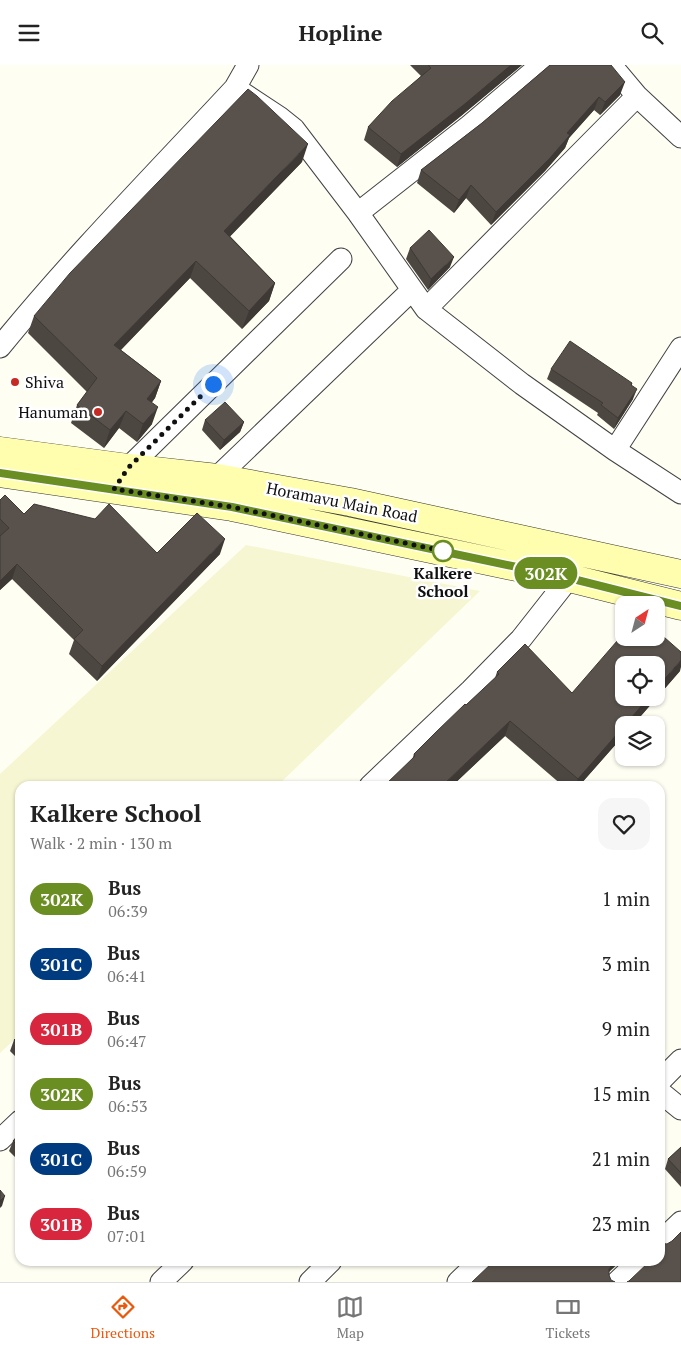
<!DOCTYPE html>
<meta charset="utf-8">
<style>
:root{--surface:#fff;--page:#f6f6f6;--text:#222;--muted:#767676;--line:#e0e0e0;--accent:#ea580c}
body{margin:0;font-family:"PT Serif",serif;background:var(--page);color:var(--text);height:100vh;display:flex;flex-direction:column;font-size:19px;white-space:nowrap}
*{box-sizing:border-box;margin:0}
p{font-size:16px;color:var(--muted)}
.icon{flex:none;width:28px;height:28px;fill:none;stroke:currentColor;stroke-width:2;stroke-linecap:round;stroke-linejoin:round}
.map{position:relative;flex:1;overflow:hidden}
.panel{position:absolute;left:15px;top:716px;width:650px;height:485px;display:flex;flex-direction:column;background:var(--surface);border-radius:15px;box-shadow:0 1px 4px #0004}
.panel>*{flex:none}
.badge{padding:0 10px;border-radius:16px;font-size:18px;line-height:32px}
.needle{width:32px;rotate:36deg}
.buttons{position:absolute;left:615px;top:531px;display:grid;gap:10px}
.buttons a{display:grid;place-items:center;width:50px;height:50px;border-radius:10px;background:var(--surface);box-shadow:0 1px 4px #0004;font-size:25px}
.you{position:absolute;width:25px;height:25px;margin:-12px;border:4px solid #fff;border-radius:50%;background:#1a73e8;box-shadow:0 0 0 8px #1a73e833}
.map>.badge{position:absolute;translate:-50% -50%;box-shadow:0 0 0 2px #fff}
.round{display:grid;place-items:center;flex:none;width:52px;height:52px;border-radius:15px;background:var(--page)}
.head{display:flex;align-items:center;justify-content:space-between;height:85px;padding:0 15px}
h1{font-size:24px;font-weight:800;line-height:38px}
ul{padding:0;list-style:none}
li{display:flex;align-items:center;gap:15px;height:65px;padding:0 15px}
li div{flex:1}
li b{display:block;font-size:19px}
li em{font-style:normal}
li .badge{min-width:55px;font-weight:700;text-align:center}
header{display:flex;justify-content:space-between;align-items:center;height:65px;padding:0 15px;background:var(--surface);font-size:22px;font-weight:800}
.tab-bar{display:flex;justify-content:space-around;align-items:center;height:70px;border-top:1px solid var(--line);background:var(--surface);font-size:14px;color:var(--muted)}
.tab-bar a{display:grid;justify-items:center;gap:2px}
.tab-bar .on{color:var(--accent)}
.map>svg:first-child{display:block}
.farmland{fill:#f6f6d2}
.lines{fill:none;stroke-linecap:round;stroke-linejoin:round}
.street-casing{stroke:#434343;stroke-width:23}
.secondary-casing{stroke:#323232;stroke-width:29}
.street{stroke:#fff;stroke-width:21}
.secondary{stroke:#fffdae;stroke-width:28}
.wall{fill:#4d4741}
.shaded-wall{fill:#3e3935}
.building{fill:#59524c;stroke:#3e3935}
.line-casing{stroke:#fff;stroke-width:11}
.line{stroke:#6b8e23;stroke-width:8}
.walk{stroke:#101010;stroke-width:5;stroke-dasharray:0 9}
.poi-dot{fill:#c52a24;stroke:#fff;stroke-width:2}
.stop-dot{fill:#fff;stroke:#6b8e23;stroke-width:2.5}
.labels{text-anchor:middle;stroke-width:5;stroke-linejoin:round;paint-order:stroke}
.poi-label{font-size:16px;fill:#101010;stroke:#fff;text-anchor:start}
.street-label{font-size:16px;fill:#101010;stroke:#fff}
.stop-label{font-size:16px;font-weight:bold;fill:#101010;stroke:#fff}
</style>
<header><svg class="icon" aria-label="menu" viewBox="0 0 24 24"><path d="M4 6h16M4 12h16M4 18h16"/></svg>Hopline<svg class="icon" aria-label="search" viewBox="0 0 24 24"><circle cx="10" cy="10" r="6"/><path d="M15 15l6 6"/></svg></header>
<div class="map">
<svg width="681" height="1217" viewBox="0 0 681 1217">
<rect width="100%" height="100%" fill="#fffef3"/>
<path class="farmland" d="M246,480L480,526L277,721H20V969L0,988V709Z"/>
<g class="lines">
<g class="street-casing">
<path id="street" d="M541,0L469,61L358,148L426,244L522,319L615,385L681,428
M611,0L637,31L681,72
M235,23L248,0
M426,244L637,31
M0,282C74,191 156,108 235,23L279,52L294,64L358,148
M615,385L681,283
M121,412L128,403L341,194
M209,420L412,225
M370,721L471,625L521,574L569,513
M660,1016L681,995
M660,1027L681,1044
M0,1075L20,1056
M660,1177L681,1157
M161,1217L183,1196
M310,1217L331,1196
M458,1217L480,1196
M617,1217L639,1196"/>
</g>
<g class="secondary-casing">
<path id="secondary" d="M0,386L128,403L217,413L350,437L681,509
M0,408L232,442L569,513L681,541"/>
</g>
<use href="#street" class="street"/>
<use href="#secondary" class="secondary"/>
</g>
<path class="wall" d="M410,0H522L461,51L397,102L364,75L368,62L421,11Z
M550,0L620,30L600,50L594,45L569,73L565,83L545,106L491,160L466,133L454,148L417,118L421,105L482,58Z
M302,97L230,171L275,218L269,236L242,264L190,213L121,285L161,316L155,333L152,337V359L137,377L119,363L104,383L71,358L77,340L87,327L28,268L34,251Z
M410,183L450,202L428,225L406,194Z
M551,304L632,318V320L633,334L614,364L597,350L598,348L547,314Z
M205,355L244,357L240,367L220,385L202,365Z
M0,435L24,449L157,488L220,489L97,616L69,589L74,575L12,514L0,525Z
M680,606L633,660H624V670L579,721H563L505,671L452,721H384L412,695L414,689L495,613L497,607L572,628Z
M20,969V996L10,986L14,975Z
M20,1068V1097L9,1086L13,1076Z
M681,1082V1122L665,1104L668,1094Z"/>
<path class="shaded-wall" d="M511,0H522L461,51L397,102L401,89Z
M625,17L620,30L600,50L605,37Z
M599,32L594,45L569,73L565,83L545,106L491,160L496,147Z
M308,79L302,97L218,184L224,166Z
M471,120L466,133L454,148L459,135Z
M454,192L450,202L428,225L431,214Z
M196,196L190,213L108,298L114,280Z
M275,218L269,236L242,264L249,246Z
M161,316L155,333L141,352L147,334Z
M637,324L633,334L614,364L618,353Z
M158,342L152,359L137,377L143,359Z
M126,346L119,363L104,383L110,365Z
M244,357L240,367L220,385L224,375Z
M225,474L220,489L97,616L102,601Z
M17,499L12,514L0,525V516Z
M681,595V602L680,606L633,660H625L649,632H656V624Z
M510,656L505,671L452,721H443Z
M624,661V670L579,721H575L578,714Z
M5,1131L2,1141L0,1143V1136Z
M614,1196H621L608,1208L609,1204Z"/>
<path class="building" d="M428,0H511L466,38L401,89L368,62L392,36L431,3Z
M550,0H611L625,17L605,37L599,32L567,68L570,70L550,93L496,147L471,120L459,135L421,105L482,58Z
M248,24L257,31L308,79L224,166L275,218L249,246L196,196L114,280L161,316L147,334L158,342L143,359L126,346L110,365L77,340L97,313L34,251L70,208Z
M429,165L454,192L431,214L410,183Z
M570,276L632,318L631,320L637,324L618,353L601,340L603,338L551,304Z
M225,337L244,357L224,375L205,355Z
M5,430L24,449L34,439L95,454L109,439L157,488L197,448L225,474L102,601L74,574L83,565L17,499L0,516V471L9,463L0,454V435Z
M656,565L681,587V595L656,624V600H624V632H649L625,660H624V661L578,714L510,656L443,720L442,718L438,721H384L415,691L414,689L436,667L465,639L466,640L499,609L497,607L525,579L572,628L624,568V572H656Z
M20,969V982L14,975Z
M20,1068V1083L13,1076Z
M681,1082V1108L668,1094Z
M0,1125L5,1131L0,1136Z
M681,1167V1217H627L629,1216L650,1196H660V1178L667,1179L672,1176Z
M494,1196H614L609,1204V1210L611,1215L615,1217H472Z"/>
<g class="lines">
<g class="line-casing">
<path id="line" d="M0,408L232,442L569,513L681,541"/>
</g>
<use href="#line" class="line"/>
<path class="walk" d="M213,319L128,403L114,424L232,442L443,486"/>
</g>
<g class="poi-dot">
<circle cx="15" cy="317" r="5"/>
<circle cx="98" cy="347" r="5"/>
</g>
<circle class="stop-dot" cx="443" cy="486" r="10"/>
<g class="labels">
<g class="poi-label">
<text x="25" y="323">Shiva</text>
<text x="88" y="353" text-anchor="end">Hanuman</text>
</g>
<g class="street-label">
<text transform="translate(342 437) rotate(11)" y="6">Horamavu Main Road</text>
</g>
<g class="stop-label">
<text x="443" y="514">Kalkere<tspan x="443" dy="18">School</tspan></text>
</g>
</g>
</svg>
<div class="buttons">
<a><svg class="needle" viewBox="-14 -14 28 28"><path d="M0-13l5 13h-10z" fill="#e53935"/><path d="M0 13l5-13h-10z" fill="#767676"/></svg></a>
<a><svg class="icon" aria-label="locate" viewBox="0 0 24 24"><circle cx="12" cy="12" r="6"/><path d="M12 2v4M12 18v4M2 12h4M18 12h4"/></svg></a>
<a><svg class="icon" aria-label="layers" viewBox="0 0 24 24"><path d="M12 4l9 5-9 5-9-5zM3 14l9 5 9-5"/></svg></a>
</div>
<div class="you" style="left:213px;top:319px"></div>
<b class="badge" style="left:546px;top:508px;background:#6b8e23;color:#fff">302K</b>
<section class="panel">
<div class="head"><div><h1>Kalkere School</h1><p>Walk · 2 min · 130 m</p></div><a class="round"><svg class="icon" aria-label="heart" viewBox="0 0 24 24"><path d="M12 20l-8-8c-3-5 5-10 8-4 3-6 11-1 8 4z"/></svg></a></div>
<ul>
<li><span class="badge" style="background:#6b8e23;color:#fff">302K</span><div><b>Bus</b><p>06:39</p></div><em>1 min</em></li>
<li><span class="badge" style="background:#003b80;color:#fff">301C</span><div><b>Bus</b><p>06:41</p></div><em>3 min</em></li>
<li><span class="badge" style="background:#d7263d;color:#fff">301B</span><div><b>Bus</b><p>06:47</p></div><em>9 min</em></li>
<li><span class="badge" style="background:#6b8e23;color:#fff">302K</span><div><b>Bus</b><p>06:53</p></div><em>15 min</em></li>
<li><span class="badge" style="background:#003b80;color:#fff">301C</span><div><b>Bus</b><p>06:59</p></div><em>21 min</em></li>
<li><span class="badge" style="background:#d7263d;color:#fff">301B</span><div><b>Bus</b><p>07:01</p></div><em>23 min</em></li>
</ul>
</section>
</div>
<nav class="tab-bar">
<a class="on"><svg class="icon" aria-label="directions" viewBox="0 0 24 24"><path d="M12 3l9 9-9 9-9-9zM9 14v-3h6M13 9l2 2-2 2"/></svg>Directions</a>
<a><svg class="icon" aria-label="map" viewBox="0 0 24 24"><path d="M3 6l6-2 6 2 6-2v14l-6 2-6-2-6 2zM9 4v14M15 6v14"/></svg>Map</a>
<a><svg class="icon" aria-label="tickets" viewBox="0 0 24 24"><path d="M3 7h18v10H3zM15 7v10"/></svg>Tickets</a>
</nav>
